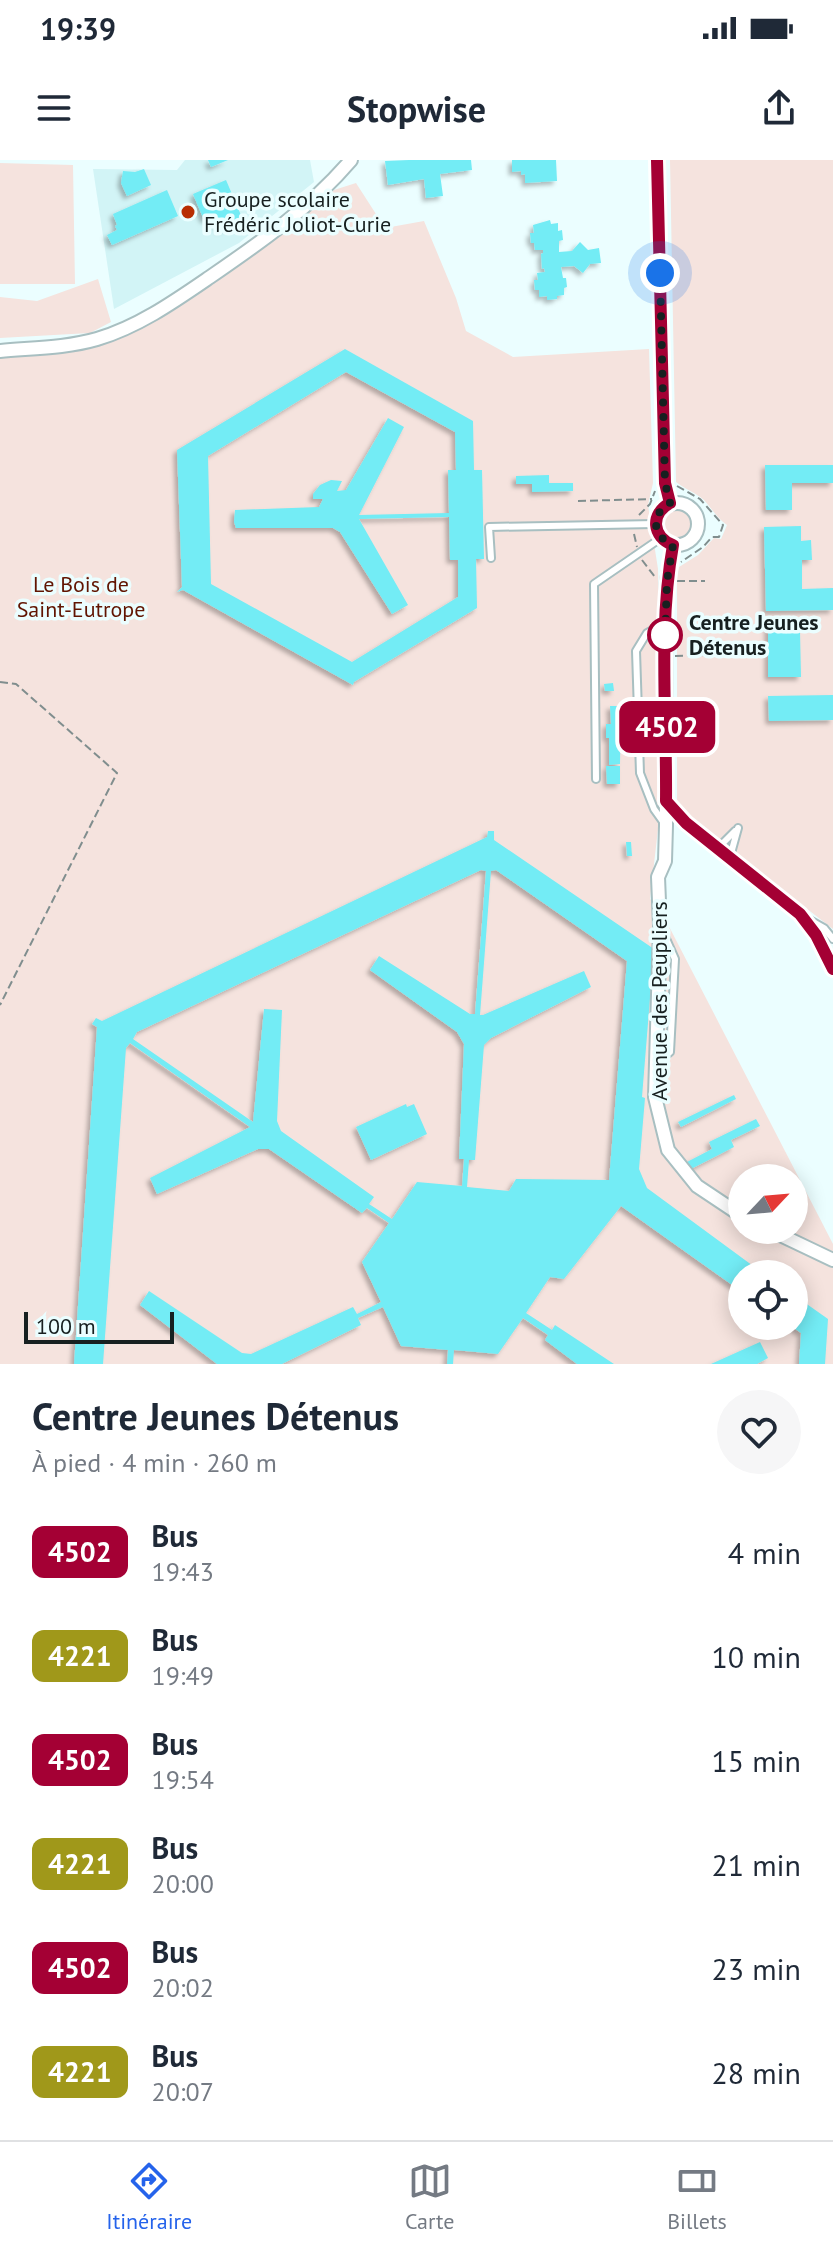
<!DOCTYPE html>
<html lang="fr">
<meta charset="utf-8">
<style>
:root{--surface:#fff;--page:#f6f6f7;--text:#1f2937;--muted:#747a83;--line:#e0e1e3;--accent:#2563eb}
body{margin:0;font-family:"PT Sans",sans-serif;background:var(--page);color:var(--text);height:100vh;display:flex;flex-direction:column;font-size:30px;white-space:nowrap}
*{box-sizing:border-box;margin:0}
p{font-size:26px;color:var(--muted)}
.icon{flex:none;width:44px;height:44px;fill:none;stroke:currentColor;stroke-width:2;stroke-linecap:round;stroke-linejoin:round}
.map{position:relative;height:1204px;overflow:hidden}
.sheet{display:flex;flex-direction:column;background:var(--surface);flex:1}
.sheet>*{flex:none}
.badge{padding:0 16px;border-radius:12px;font-size:28px;line-height:52px}
.needle{width:52px;rotate:64deg}
.buttons{position:absolute;left:728px;top:1004px;display:grid;gap:16px}
.buttons a{display:grid;place-items:center;width:80px;height:80px;border-radius:50%;background:var(--surface);box-shadow:0 4px 20px #0003;font-size:40px}
.scale{position:absolute;left:24px;bottom:20px;width:150px;box-sizing:border-box;padding-left:8px;border:4px solid #172020;border-top:0;font-size:22px;line-height:28px;white-space:nowrap;color:#172020;-webkit-text-stroke:6px #ebfeff;paint-order:stroke}
.you{position:absolute;width:40px;height:40px;margin:-20px;border:6px solid #fff;border-radius:50%;background:#1a73e8;box-shadow:0 0 0 12px #1a73e833}
.map>.badge{position:absolute;translate:-50% -50%;box-shadow:0 0 0 4px #fff}
.round{display:grid;place-items:center;flex:none;width:84px;height:84px;border-radius:42px;background:var(--page)}
.headline{display:flex;align-items:center;justify-content:space-between;height:136px;padding:0 32px}
h1{font-size:38px;font-weight:800;line-height:60px}
ul{padding:0;list-style:none}
li{display:flex;align-items:center;gap:24px;height:104px;padding:0 32px}
li div{flex:1}
li b{display:block;font-size:30px}
li em{font-style:normal}
li .badge{min-width:88px;font-weight:700;text-align:center}
.status{display:flex;justify-content:space-between;align-items:center;height:56px;padding:0 40px;background:var(--surface);direction:ltr}
.status svg{height:22px;fill:currentColor}
header{display:flex;justify-content:space-between;align-items:center;height:104px;padding:0 32px;background:var(--surface);font-size:36px;font-weight:800}
.dock{display:flex;justify-content:space-around;align-items:center;height:112px;border-top:2px solid var(--line);background:var(--surface);font-size:22px;color:var(--muted)}
.dock a{display:grid;justify-items:center;gap:4px}
.dock .active{color:var(--accent)}
.map>svg:first-child{display:block}
.built{fill:#d2f4f6}
.green{fill:#f5e3de;fill-rule:evenodd}
.building{fill:#73ecf5;fill-rule:evenodd;filter:url(#shadow)}
.lines{fill:none;stroke-linecap:round;stroke-linejoin:round}
.lane-casing{stroke:#a8bfc1;stroke-width:10}
.street-casing{stroke:#a8bfc1;stroke-width:16}
.path{stroke:#808e8e;stroke-width:2;stroke-dasharray:8 4;stroke-linecap:butt}
.lane{stroke:#fff;stroke-width:6}
.street{stroke:#fff;stroke-width:12}
.line-casing{stroke:#fff;stroke-width:18}
.line{stroke:#a40034;stroke-width:12}
.walk{stroke:#172020;stroke-width:8;stroke-dasharray:0 14.4}
.poi-dot{fill:#b82e03;stroke:#ebfeff;stroke-width:3}
.stop-dot{fill:#fff;stroke:#a40034;stroke-width:4}
.labels{text-anchor:middle;stroke-width:7;stroke-linejoin:round;paint-order:stroke}
.poi-label{font-size:22px;fill:#172020;stroke:#ebfeff;text-anchor:start}
.park-label{font-size:22px;fill:#611502;stroke:#ebfeff}
.stop-label{font-size:22px;font-weight:bold;fill:#172020;stroke:#ebfeff;text-anchor:start}
.street-label{font-size:22px;fill:#172020;stroke:#ebfeff}
</style>
<div class="status"><b>19:39</b><svg viewBox="0 0 49 12"><path d="M0 12V9h3v3zM5 12V6h3v6zM10 12V3h3v9zM15 12V0h3v12zM26 1h20v11H26zM47 4h2v5h-2z"/></svg></div>
<header><svg class="icon" aria-label="menu" viewBox="0 0 24 24"><path d="M4 6h16M4 12h16M4 18h16"/></svg>Stopwise<svg class="icon" aria-label="share" viewBox="0 0 24 24"><path d="M12 15V3M7 8l5-5 5 5M5 13v7h14v-7"/></svg></header>
<div class="map">
<svg width="833" height="1204" viewBox="0 0 833 1204">
<defs>
<filter id="shadow"><feDropShadow dx="-3.5" dy="3.5" stdDeviation="2" flood-color="#0004"/></filter>
</defs>
<rect width="100%" height="100%" fill="#ebfeff"/>
<path class="built" d="M185,0H310L314,22L239,83L114,149L93,9L177,10Z"/>
<path class="green" d="M670,0H833V769L696,663L677,644V416L679,407L698,395L714,378L721,379L727,365C717,358 712,349 704,340C696,333 685,329 676,322Z
M0,3L73,5L75,124H0Z
M356,23L385,68L424,61L456,138L466,171L513,197L649,189L653,323L648,345L658,409L662,634L650,739L661,751L833,1084V1204H0V198L82,189L103,183L287,68L334,30ZM742,1018H794V1070H742ZM742,1114H794V1166H742Z
M98,119L111,162L90,173L0,178V137L37,141Z
M662 364a16 16 0 1 1 32 0a16 16 0 1 1-32 0Z"/>
<path class="building" d="M208,0H228L211,7Z
M409,0H471L472,10L440,14L443,36L426,38L424,19L388,25L385,1Z
M512,0H556L557,21L525,23V14L521,15V11L512,12Z
M144,9L151,25L127,36L121,23L123,11L135,12Z
M226,20L243,60L220,70L214,56L204,60L193,34Z
M167,30L178,56L112,85L107,75L117,70L115,66L117,65L113,54Z
M550,60L551,64L558,63V71L562,70L563,80L559,81V92L572,91L580,82L588,90L599,88L601,103L590,104L583,113L574,106L561,107L563,118H566L567,127L564,128V135L557,136V139L547,140V136L539,137V130H535L534,120H538L537,113L545,112L544,108L542,109L541,94L543,93V90H535L534,83H531L530,73H534L533,65Z
M345,189L473,261L474,310H482L484,399H476L477,448L354,522L353,525L183,430L177,432L182,427L177,290ZM346,212L455,272L456,310H448L449,353L359,355L404,267L388,258L346,330L337,331L342,321L331,320L320,325L313,334V339H323L319,347L235,350L234,362L236,368H333L340,372L392,454L408,445L359,359L449,357L450,400H458V437L352,502L211,424L208,296Z
M765,305H833V323H792V350H766Z
M549,315V323H573V331L532,332V324H516V316Z
M801,366V381L811,380L812,400H802V429L833,428V450L766,451L764,367Z
M768,466H784V471H800L801,517H768Z
M613,523L614,531H605L604,524Z
M833,535V560L769,561L768,536Z
M610,546H621L620,604L609,605V578H606V564H611Z
M606,606H620V624H607Z
M488,671H494V680L654,789L642,937L645,938L639,1009L647,1028L764,1114H742V1132L621,1046L564,1119L550,1117L526,1153L552,1170L555,1165L614,1204H577L545,1180L548,1175L523,1158L498,1194L454,1190L453,1204H447L448,1190L401,1186L383,1147L358,1158L361,1165L282,1204H217L140,1145L149,1131L242,1193L251,1194L353,1147L357,1154L381,1142L362,1102L389,1063L367,1048L362,1053L269,989H258L157,1034L150,1018L250,967L130,883L126,888L103,1204H74L97,867L92,864L96,858L102,861L487,677ZM481,710L486,711L475,854H470L379,796L370,810L457,872L464,884L459,999H464L462,1026L417,1022L392,1059L369,1044L374,1037L281,971L277,961L282,850L264,849L253,962L133,879L137,872ZM496,710L627,801L609,1020L516,1019L509,1031L467,1027L469,1000H475L484,885L491,878L591,827L584,811L483,855H480L491,711Z
M626,682H631L632,696H627Z
M734,935L736,939L681,967L678,962Z
M406,944L407,947L414,944L427,974L371,1000L356,967Z
M756,959L760,966L731,980L734,987L691,1009L687,1002L712,989L709,982Z
M794,1135L828,1159L825,1204H799L801,1173L791,1166H794Z
M760,1182L768,1198L757,1204H711Z"/>
<g class="lines">
<g class="lane-casing">
<path id="lane" d="M491,398L489,367L655,364
M596,619L594,424L661,378
M664,663L654,649L640,613L636,491L647,473L665,463
M718,688L735,671
M730,697L738,668
M808,759L824,768L833,779
M655,893L664,897L670,892L675,799L663,772"/>
</g>
<g class="street-casing">
<path id="street" d="M657,0L665,323L670,343
M0,191C32,188 66,188 97,179C138,167 175,141 210,117C261,82 311,47 351,0
M656 364a21 21 0 1 1 42 0a21 21 0 1 1-42 0Z
M673,385L667,421L665,463L666,666L665,701L658,717L660,766L655,937L668,990L697,1026L742,1056
M666,641L686,663L800,754L816,775L833,809
M770,1070L833,1100"/>
</g>
<path class="path" d="M677,326L700,339L723,365L719,377H712L703,387L681,402
M578,341L652,339
M639,355L650,344L655,331
M634,374L637,387
M642,400L655,417
M677,421H705
M675,496L705,495
M0,522L16,524L117,613L0,845
M676,571H705"/>
<use href="#lane" class="lane"/>
<use href="#street" class="street"/>
</g>
<g class="lines">
<g class="line-casing">
<path id="line" d="M657,0L665,323L670,343C650,354 652,377 673,385C658,468 667,556 666,641L686,663L800,754L816,775L833,809"/>
</g>
<use href="#line" class="line"/>
<path class="walk" d="M660,113L665,323L670,343C650,354 652,377 673,385L667,421L665,480V475"/>
</g>
<circle class="poi-dot" cx="188" cy="52" r="8"/>
<circle class="stop-dot" cx="665" cy="475" r="16"/>
<g class="labels">
<g class="poi-label">
<text x="204" y="47">Groupe scolaire<tspan x="204" dy="25">Frédéric Joliot-Curie</tspan></text>
</g>
<g class="park-label">
<text x="81" y="432">Le Bois de<tspan x="81" dy="25">Saint-Eutrope</tspan></text>
</g>
<g class="stop-label">
<text x="689" y="470">Centre Jeunes<tspan x="689" dy="25">Détenus</tspan></text>
</g>
<g class="street-label">
<text transform="translate(659 841) rotate(-90)" y="8">Avenue des Peupliers</text>
</g>
</g>
</svg>
<div class="buttons">
<a><svg class="needle" viewBox="-14 -14 28 28"><path d="M0-13l5 13h-10z" fill="#e53935"/><path d="M0 13l5-13h-10z" fill="#747a83"/></svg></a>
<a><svg class="icon" aria-label="locate" viewBox="0 0 24 24"><circle cx="12" cy="12" r="6"/><path d="M12 2v4M12 18v4M2 12h4M18 12h4"/></svg></a>
</div>
<div class="scale">100 m</div>
<div class="you" style="left:660px;top:113px"></div>
<b class="badge" style="left:667px;top:567px;background:#a40034;color:#fff">4502</b>
</div>
<section class="sheet">
<div class="headline"><div><h1>Centre Jeunes Détenus</h1><p>À pied · 4 min · 260 m</p></div><a class="round"><svg class="icon" aria-label="heart" viewBox="0 0 24 24"><path d="M12 20l-8-8c-3-5 5-10 8-4 3-6 11-1 8 4z"/></svg></a></div>
<ul>
<li><span class="badge" style="background:#a40034;color:#fff">4502</span><div><b>Bus</b><p>19:43</p></div><em>4 min</em></li>
<li><span class="badge" style="background:#a0981a;color:#fff">4221</span><div><b>Bus</b><p>19:49</p></div><em>10 min</em></li>
<li><span class="badge" style="background:#a40034;color:#fff">4502</span><div><b>Bus</b><p>19:54</p></div><em>15 min</em></li>
<li><span class="badge" style="background:#a0981a;color:#fff">4221</span><div><b>Bus</b><p>20:00</p></div><em>21 min</em></li>
<li><span class="badge" style="background:#a40034;color:#fff">4502</span><div><b>Bus</b><p>20:02</p></div><em>23 min</em></li>
<li><span class="badge" style="background:#a0981a;color:#fff">4221</span><div><b>Bus</b><p>20:07</p></div><em>28 min</em></li>
</ul>
</section>
<nav class="dock">
<a class="active"><svg class="icon" aria-label="directions" viewBox="0 0 24 24"><path d="M12 3l9 9-9 9-9-9zM9 14v-3h6M13 9l2 2-2 2"/></svg>Itinéraire</a>
<a><svg class="icon" aria-label="map" viewBox="0 0 24 24"><path d="M3 6l6-2 6 2 6-2v14l-6 2-6-2-6 2zM9 4v14M15 6v14"/></svg>Carte</a>
<a><svg class="icon" aria-label="tickets" viewBox="0 0 24 24"><path d="M3 7h18v10H3zM15 7v10"/></svg>Billets</a>
</nav>
